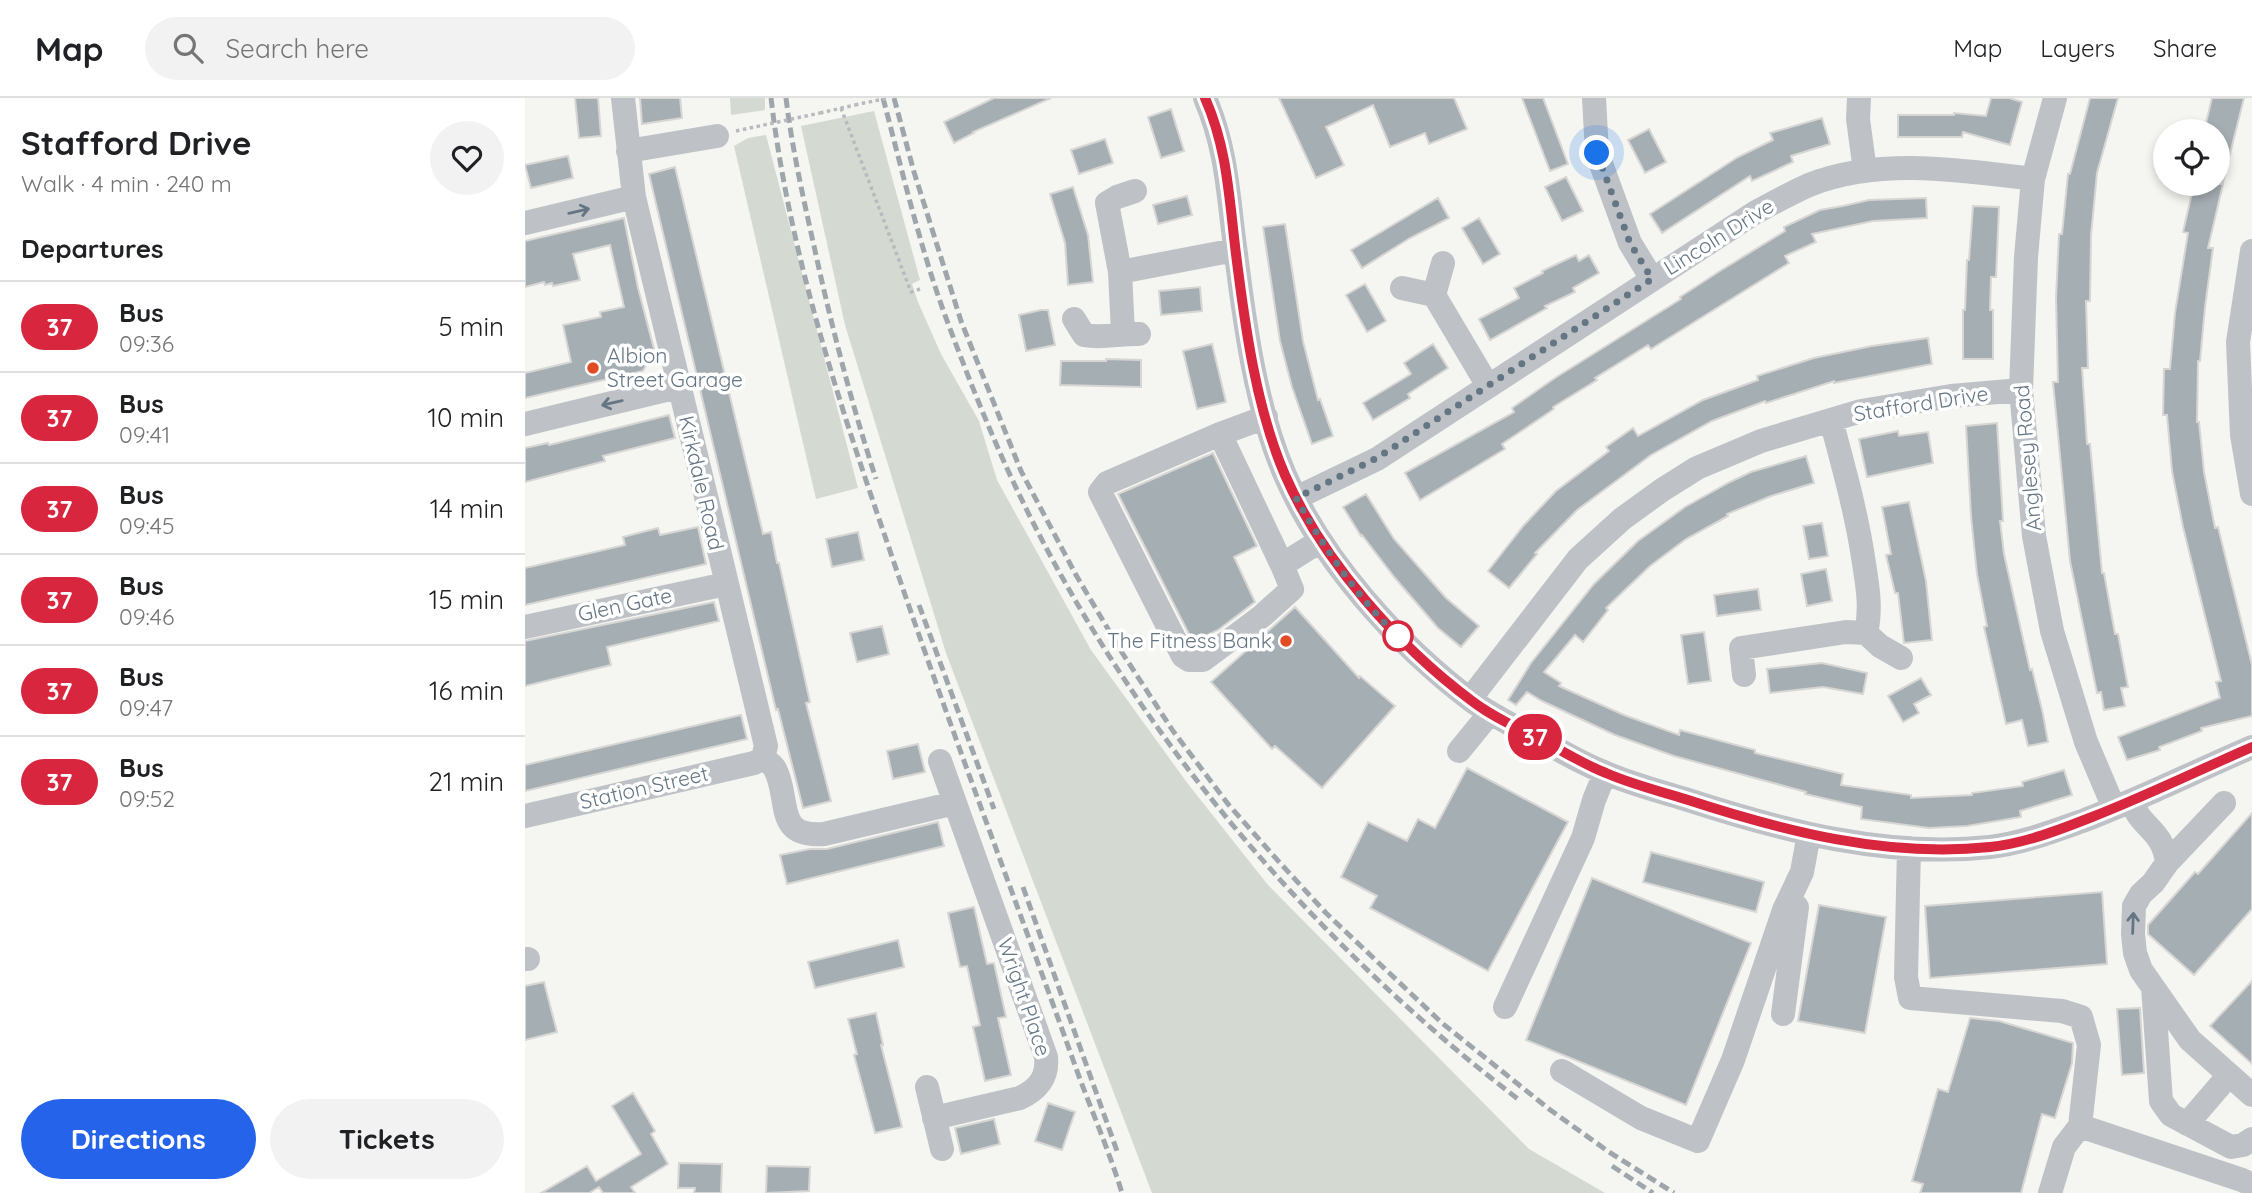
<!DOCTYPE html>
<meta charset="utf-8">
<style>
:root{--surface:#fff;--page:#f2f2f2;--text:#202124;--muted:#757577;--line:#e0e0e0;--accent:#2563eb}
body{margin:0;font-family:Quicksand,sans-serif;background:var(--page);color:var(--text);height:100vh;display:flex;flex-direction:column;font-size:26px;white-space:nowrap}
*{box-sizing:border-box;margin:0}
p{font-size:23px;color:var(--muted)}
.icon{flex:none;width:38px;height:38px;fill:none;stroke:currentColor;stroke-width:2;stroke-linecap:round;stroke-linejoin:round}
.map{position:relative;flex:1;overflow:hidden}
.details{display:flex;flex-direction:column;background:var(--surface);width:525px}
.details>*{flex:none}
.badge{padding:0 14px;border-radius:23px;font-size:24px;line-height:46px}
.fabs{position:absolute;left:1628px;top:21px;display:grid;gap:14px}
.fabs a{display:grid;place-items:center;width:77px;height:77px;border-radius:50%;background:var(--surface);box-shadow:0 4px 10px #0003;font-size:35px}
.you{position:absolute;width:35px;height:35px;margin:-18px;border:5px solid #fff;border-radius:50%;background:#1a73e8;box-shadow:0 0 0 10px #1a73e833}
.map>.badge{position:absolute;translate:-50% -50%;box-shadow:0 0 0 4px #fff}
h2{padding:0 21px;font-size:26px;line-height:63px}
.round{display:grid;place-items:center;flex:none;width:74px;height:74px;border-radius:37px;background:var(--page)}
.overview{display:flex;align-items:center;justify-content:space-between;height:119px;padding:0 21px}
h1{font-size:33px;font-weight:700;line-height:52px}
.cta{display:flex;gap:14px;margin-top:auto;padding:14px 21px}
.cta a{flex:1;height:80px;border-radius:42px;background:var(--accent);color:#fff;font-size:28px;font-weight:700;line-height:80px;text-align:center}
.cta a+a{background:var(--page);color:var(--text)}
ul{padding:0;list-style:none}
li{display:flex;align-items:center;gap:21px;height:91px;padding:0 21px;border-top:2px solid var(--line)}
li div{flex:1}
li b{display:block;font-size:26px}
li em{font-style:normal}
li .badge{min-width:77px;font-weight:700;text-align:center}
header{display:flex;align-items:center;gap:42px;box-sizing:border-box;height:98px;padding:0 35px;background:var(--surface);border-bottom:2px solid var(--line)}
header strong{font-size:33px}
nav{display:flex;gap:38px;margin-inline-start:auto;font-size:24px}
.search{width:490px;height:63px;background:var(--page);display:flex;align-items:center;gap:18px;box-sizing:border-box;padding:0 24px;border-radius:38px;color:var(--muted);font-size:26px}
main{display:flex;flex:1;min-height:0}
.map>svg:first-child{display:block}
.green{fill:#d4dad1}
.building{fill:#a5aeb3;stroke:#d7d6d4;stroke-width:2}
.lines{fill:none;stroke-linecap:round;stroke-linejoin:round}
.path{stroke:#b8bbbd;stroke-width:3.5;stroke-dasharray:3.5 3.5;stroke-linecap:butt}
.minor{stroke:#bec2c6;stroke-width:24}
.rail{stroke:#9fa6ab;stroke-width:5;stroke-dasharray:10 5;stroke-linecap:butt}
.path-bridge{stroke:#b8bbbd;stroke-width:3.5;stroke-dasharray:3.5 3.5;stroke-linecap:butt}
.oneway{stroke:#647683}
.line-casing{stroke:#fff;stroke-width:16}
.line{stroke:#d7263d;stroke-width:10}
.walk{stroke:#647683;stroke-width:7;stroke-dasharray:0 12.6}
.poi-dot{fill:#e24c25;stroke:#fff;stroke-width:2.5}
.stop-dot{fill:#fff;stroke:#d7263d;stroke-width:3.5}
.labels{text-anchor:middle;stroke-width:7;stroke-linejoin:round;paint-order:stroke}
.street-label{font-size:21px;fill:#647683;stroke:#fff}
.poi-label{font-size:21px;fill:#647683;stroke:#fff;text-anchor:start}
</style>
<header>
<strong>Map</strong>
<div class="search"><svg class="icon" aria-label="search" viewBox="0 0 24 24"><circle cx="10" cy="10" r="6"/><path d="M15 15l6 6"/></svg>Search here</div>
<nav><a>Map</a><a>Layers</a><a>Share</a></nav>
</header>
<main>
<section class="details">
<div class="overview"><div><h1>Stafford Drive</h1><p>Walk · 4 min · 240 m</p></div><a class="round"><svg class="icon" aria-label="heart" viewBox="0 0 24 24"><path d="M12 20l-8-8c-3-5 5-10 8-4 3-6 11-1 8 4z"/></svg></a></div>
<h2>Departures</h2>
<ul>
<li><span class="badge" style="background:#d7263d;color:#fff">37</span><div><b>Bus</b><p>09:36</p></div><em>5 min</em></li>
<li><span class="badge" style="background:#d7263d;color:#fff">37</span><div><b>Bus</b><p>09:41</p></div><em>10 min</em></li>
<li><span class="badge" style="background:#d7263d;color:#fff">37</span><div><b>Bus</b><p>09:45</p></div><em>14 min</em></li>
<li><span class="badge" style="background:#d7263d;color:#fff">37</span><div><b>Bus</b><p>09:46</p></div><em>15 min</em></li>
<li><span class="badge" style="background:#d7263d;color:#fff">37</span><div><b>Bus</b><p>09:47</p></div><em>16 min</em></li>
<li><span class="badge" style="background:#d7263d;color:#fff">37</span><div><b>Bus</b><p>09:52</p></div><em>21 min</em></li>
</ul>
<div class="cta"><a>Directions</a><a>Tickets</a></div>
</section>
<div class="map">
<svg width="1727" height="1095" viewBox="0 0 1727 1095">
<rect width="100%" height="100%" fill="#f5f5f1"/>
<path class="green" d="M205,0H240V12L206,17Z
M349,13L395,182L387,186L393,204L416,256L454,323L472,382L566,552L663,686L743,787L1004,1051L1080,1095H627L421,555L320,227L276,28Z
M241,37L333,390L291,401L209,48L223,40Z"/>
<path class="building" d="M50,0H73L76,38L54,40Z
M115,0H155L157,20L117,26Z
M469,0H526L448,34L449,35L429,45L419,24Z
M754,0H929L942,31L904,46L900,35L865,49L848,7L801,29L819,67L791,80Z
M997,0H1018L1043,66L1025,73Z
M1466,0H1484L1497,4L1485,47L1438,34L1437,39H1373V17H1429V15L1461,18Z
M1565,0H1593L1572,75L1566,137L1565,203H1561L1563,270H1557L1562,346H1565L1577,475H1579L1590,536H1593L1603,589L1596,590L1600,608L1579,612L1576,594L1572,595L1545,463L1528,284H1533L1531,200L1534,136H1537L1543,76H1545Z
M1687,0H1719L1698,84L1692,83V33H1679Z
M646,11L659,53L636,60L623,19Z
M1297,20L1305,46L1266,58L1268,64L1227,83L1225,78L1137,135L1125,116L1213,59L1248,42L1245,35Z
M1124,31L1141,64L1120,75L1103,42Z
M580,41L588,65L554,76L546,52Z
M43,58L48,80L6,90L0,67Z
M150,69L238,436L246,434L252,465H254L285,604L281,605L306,703L278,710L253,611L251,612L124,76Z
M1041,79L1058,113L1037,123L1020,89Z
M1669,86H1698L1683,150H1688L1680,209L1675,263H1673L1672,324H1674L1679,374L1690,430L1693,429L1727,567V618L1676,630L1677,633L1634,649L1635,652L1602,662L1593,639L1695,600L1691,584L1696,583L1658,429L1647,373L1642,317H1638L1639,271H1645L1650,215L1663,135L1658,134Z
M548,89L563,137L568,184L543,187L540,145L525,96Z
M662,98L667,117L633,126L628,107Z
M913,100L924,120L885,140L837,170L826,152Z
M1401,100L1402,120L1348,123L1287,136L1291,144L1260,158L1264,165L1126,251L1123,247L1070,280L1072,282L1028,309L1029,311L977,346L980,351L895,402L880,375L989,314L987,310L1030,280L1156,201L1155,199L1195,173L1260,133L1259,129L1295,112L1318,108L1344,102Z
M1448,108L1474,109L1471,179H1466L1465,212H1468V261H1438V212H1440L1442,162H1444Z
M99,120L113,190L129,251L118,273L0,300V275L46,264L38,227L76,219L75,214L99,209L85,147L48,156L55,182L28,188L27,185L20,187L19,184L0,189V143Z
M954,120L975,156L958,166L937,130Z
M760,126L778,243L793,302L795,301L808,338L787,346L767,289L755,243L738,129Z
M1051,157L1054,163L1064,157L1074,175L1048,190L1050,194L1020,208L1022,210L965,242L954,221L994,200L989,190L1018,175L1017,173Z
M840,186L861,223L842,234L821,197Z
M675,189L677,213L636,217L634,193Z
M516,212H523L530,247L501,253L494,217Z
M1403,240L1407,266L1309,285V283L1241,305L1240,303L1187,323L1126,357L1052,412L1010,455L1012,456L984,490L963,473L999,427L1031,393L1084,353L1081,349L1108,330L1113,338L1178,302L1233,282L1232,278L1289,260L1347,248Z
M687,246L701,304L672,311L658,253Z
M908,246L923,270L883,296L885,300L848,322L838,305L886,276L879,265Z
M581,261L616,262V289L535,287L536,263H581Z
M144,317L150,340L78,358L80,363L0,384V350L23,345L24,347Z
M1472,325L1478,423H1475L1479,456L1505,572L1507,571L1518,616L1523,644L1503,648L1497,622L1481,626L1459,529L1462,528L1452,476L1446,418L1441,328Z
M1373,333L1374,338L1403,334L1408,365L1342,379L1334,341Z
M688,355L732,448L709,459L730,504L693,532L668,544L593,396Z
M1281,358L1289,385L1246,398L1202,416L1203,418L1161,441L1125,468L1081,510L1083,512L1058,544L1050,537L1019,574L1036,585L1034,588L1099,617L1154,637L1155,632L1230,652V655L1318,676L1316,687L1386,697V700L1447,697V695L1498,688L1497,684L1539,672L1547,697L1495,713L1496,719L1442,728L1404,730L1336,721L1337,709L1280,696L1281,694L1149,658L1090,637L1017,603L1002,594L991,607L983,602L1006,565L1069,486L1113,443L1160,409L1205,384L1226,374Z
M841,396L869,441L921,500L954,528L936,549L913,530L870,480L837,437L836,438L818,409Z
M1384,404L1401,483L1407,542L1379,545L1373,495H1370L1361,457L1366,456L1357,409Z
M1297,425L1303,458L1284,461L1278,428Z
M173,429L181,466L0,507V470L100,447L98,439L133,430L135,437Z
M333,434L339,462L307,469L301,441Z
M1301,471L1307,503L1282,508L1276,476Z
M1233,491L1236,512L1192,518L1189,497Z
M189,504L194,523L82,549L86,567L0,588V543Z
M770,509L834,580L835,578L870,608L797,690L750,648L747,651L686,584Z
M357,528L364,556L332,564L325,535Z
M1179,534L1186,583L1163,586L1156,537Z
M1297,565L1342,575L1338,596L1298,589L1245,595L1242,571Z
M1396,580L1406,597L1389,606L1394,615L1378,624L1363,598Z
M216,617L222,641L0,693V667Z
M393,646L400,674L368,681L362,653Z
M942,670L1043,724L963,873L845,810L852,798L816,779L843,724L882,743L893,721L910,730Z
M1727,715V811L1669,877L1623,836V827L1670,774L1673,776Z
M413,724L419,748L262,786L255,757L285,751H302Z
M1126,754L1239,784L1231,814L1118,784Z
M1067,780L1226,845L1161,1007L1001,942Z
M1577,794L1582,866L1405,880L1400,808Z
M1294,807L1361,819L1340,935L1273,923Z
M449,809L462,866L469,865L481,919L473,920L486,977L460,983L448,929L455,927L442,868L435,869L423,815Z
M373,842L379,869L290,890L283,864Z
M1727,883V966L1685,928Z
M19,884L32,934L0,942V888Z
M1615,910L1619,975L1597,977L1592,911Z
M351,915L358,947H356L377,1029L350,1035L329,957L332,956L323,921Z
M1445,920L1474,923L1548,945L1547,965L1530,1020L1517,1016L1496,1095H1395L1398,1086L1387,1083L1413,991L1423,994Z
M108,995L130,1033L126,1036L143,1066L106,1089L110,1095H78L74,1089L64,1095H16L62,1068L71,1083L116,1056L87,1008Z
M523,1005L550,1014L537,1052L510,1043Z
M469,1021L475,1046L436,1056L430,1030Z
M154,1065L197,1066L196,1095H169L170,1090H153Z
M242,1068L285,1069L284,1093L241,1095Z"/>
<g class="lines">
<path class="path" d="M316,10L386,194L395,191
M295,15L330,7"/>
<path class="minor" d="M98,0L109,99L241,648L238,660C242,663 248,667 250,671C266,701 248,740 299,736L430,705L521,959C523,979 514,991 495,1000L409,1020
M680,0C703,54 703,100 711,156C720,228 731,310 760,377C797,463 873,547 947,603C968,618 991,629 1013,641C1035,652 1057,666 1081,675C1106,686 1134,693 1160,701C1258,733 1362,760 1465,749C1498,745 1529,733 1560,722C1617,700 1671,673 1727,649
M1069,0L1072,55L1105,145L1127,181
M1334,0L1333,21L1340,73
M1530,0L1508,81L1501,159L1496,292L1509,438L1527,533L1561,644L1589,710
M103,53L192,38
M0,125L109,99
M1727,153L1713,244L1717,337L1727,396
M918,165L909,197L963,288
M595,174L582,105L592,99L610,93
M877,190L909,197
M549,221L559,237C579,241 594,235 614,236
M598,235L595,174L710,152
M741,319L695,336L582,385L575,394L658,558L664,562H678L737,518L767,491L757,467L795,443
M0,326L153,289
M695,336L757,467
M771,400L852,361L1231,114C1248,105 1266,95 1284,87C1354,59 1436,72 1508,81
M0,529L201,486
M1341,535L1355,548L1376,560
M1219,577L1216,550L1321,534L1341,535C1347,509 1342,485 1338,459C1331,413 1318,367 1306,322
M945,601L1053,461L1097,421L1137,392L1172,370L1236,343L1336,313L1426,298L1496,292
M934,653L965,615
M415,663L430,705
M1606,703C1616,731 1638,731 1642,765L1628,785L1616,796L1609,808L1608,836L1610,855L1616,872L1665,942L1727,997
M0,718L229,665L238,660
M1384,750L1381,879L1385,900L1537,913L1556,919L1564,947L1555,1028L1539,1049L1525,1095
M1642,765L1699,705
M0,861H3
M1628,889L1636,1003L1646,1017L1706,1049L1718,1047L1727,1041
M980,909L1058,740L1069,702L1080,675
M1258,916L1272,809
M1037,973L1116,1020L1173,1043L1208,962L1259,812L1277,774L1284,736
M402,989L417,1051
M1662,1026L1704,977
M1555,1028L1717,1082L1727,1087"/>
<path class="rail" d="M246,0C264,153 313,302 363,447C421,619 486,789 547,959C563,1005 583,1049 597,1095
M261,0C267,50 278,99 289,148C306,226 326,304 351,381
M358,0C378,76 396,154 424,228C445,284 468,342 494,396C607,632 786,843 993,1001
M369,0L389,74L436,223L496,373L551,477L596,553L648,633L703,706L756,766L801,815L917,925L1024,1011L1084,1054L1149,1095
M394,507L469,711
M498,789L592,1053
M1087,1068L1128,1095"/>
<path class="path-bridge" d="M330,7L363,0
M211,33L295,15"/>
</g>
<defs><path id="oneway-shaft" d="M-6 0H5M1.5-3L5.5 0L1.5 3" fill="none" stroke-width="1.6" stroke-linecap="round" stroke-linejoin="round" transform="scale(1.75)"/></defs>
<g class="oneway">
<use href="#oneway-shaft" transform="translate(54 113) rotate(-13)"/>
<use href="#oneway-shaft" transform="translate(87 305) rotate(167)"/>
<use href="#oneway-shaft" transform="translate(1608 825) rotate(-88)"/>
</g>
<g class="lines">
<g class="line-casing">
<path id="line" d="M680,0C703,52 704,101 711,156C720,228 731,310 760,377C797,462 873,548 947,603C969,620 995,631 1020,644C1040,654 1060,667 1081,675C1106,686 1134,693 1160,701C1258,733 1362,760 1465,749C1501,745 1534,732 1567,719C1621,698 1674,672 1727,649"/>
</g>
<use href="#line" class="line"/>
<path class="walk" d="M873,538L875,540C834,502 798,448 771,400L852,360L1127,181L1105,145L1072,55"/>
</g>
<g class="poi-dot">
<circle cx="68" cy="270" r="7"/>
<circle cx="761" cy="543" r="7"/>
</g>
<circle class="stop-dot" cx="873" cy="538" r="14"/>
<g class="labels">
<g class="street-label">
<text transform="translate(1194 139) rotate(-32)" y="7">Lincoln Drive</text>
<text transform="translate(1396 306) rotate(-9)" y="7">Stafford Drive</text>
<text transform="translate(1503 360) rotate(-95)" y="7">Anglesey Road</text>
<text transform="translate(176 385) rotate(77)" y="7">Kirkdale Road</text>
<text transform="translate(100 507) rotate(-12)" y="7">Glen Gate</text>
<text transform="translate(119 690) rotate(-13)" y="7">Station Street</text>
<text transform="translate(499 899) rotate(71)" y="7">Wright Place</text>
</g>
<g class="poi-label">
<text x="82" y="265">Albion<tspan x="82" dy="24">Street Garage</tspan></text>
<text x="747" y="550" text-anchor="end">The Fitness Bank</text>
</g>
</g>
</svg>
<div class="fabs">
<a><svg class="icon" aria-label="locate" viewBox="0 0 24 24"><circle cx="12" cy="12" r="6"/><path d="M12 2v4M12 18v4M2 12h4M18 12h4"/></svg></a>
</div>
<div class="you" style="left:1072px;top:55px"></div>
<b class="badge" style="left:1010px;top:639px;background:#d7263d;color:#fff">37</b>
</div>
</main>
